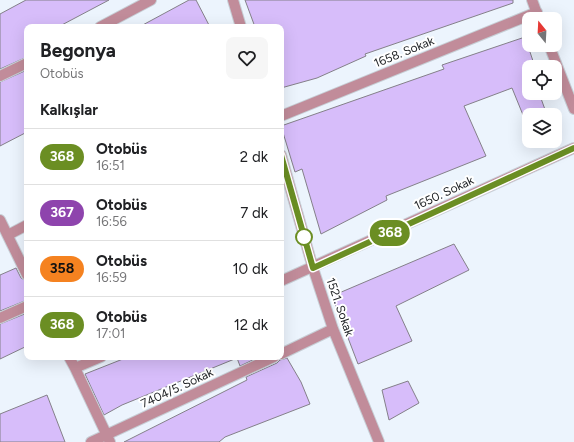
<!DOCTYPE html>
<html lang="tr">
<meta charset="utf-8">
<style>
:root{--surface:#fff;--page:#f6f6f6;--text:#202124;--muted:#757577;--line:#e0e0e0}
body{margin:0;font-family:Figtree,sans-serif;background:var(--page);color:var(--text);height:100vh;display:flex;flex-direction:column;font-size:15px;white-space:nowrap}
*{box-sizing:border-box;margin:0}
p{font-size:13px;color:var(--muted)}
.icon{flex:none;width:22px;height:22px;fill:none;stroke:currentColor;stroke-width:2;stroke-linecap:round;stroke-linejoin:round}
.map{position:relative;flex:1;overflow:hidden}
.drawer{position:absolute;left:24px;top:24px;width:260px;height:336px;display:flex;flex-direction:column;background:var(--surface);border-radius:8px;box-shadow:0 4px 16px #0002}
.drawer>*{flex:none}
.badge{padding:0 8px;border-radius:13px;font-size:14px;line-height:26px}
.needle{width:26px;rotate:342deg}
.buttons{position:absolute;left:522px;top:12px;display:grid;gap:8px}
.buttons a{display:grid;place-items:center;width:40px;height:40px;border-radius:8px;background:var(--surface);box-shadow:0 4px 16px #0002;font-size:20px}
.map>.badge{position:absolute;translate:-50% -50%;box-shadow:0 0 0 2px #fff}
h2{padding:0 16px;font-size:15px;line-height:36px}
.round{display:grid;place-items:center;flex:none;width:42px;height:42px;border-radius:8px;background:var(--page)}
.headline{display:flex;align-items:center;justify-content:space-between;height:68px;padding:0 16px}
h1{font-size:19px;font-weight:700;line-height:30px}
ul{padding:0;list-style:none}
li{display:flex;align-items:center;gap:12px;height:56px;padding:0 16px;border-top:1px solid var(--line)}
li div{flex:1}
li b{display:block;font-size:15px}
li em{font-style:normal}
li .badge{min-width:44px;font-weight:700;text-align:center}
.map>svg:first-child{display:block}
.building{fill:#d7bdfa;stroke:#848089}
.lines{fill:none;stroke-linecap:round;stroke-linejoin:round}
.minor-casing{stroke:#c7cfd6;stroke-width:12}
.minor{stroke:#c18c9a;stroke-width:10}
.line-casing{stroke:#fff;stroke-width:9}
.line{stroke:#6b8e23;stroke-width:6}
.stop-dot{fill:#fff;stroke:#6b8e23;stroke-width:2}
.labels{text-anchor:middle;stroke-width:4;stroke-linejoin:round;paint-order:stroke}
.street-label{font-size:12px;fill:#212427;stroke:#fff}
</style>
<div class="map">
<svg width="574" height="442" viewBox="0 0 574 442">
<rect width="100%" height="100%" fill="#ecf4fd"/>
<path class="building" d="M26,0H109L58,27H27V57L0,69V14Z
M189,0H196L210,27H139Z
M245,0H513V3L365,54L366,56L317,78L281,88V27H255Z
M525,37L535,67H529V93H539L547,115H523L512,88L464,106L486,156L386,196L387,200L321,234L302,169L295,172L281,126L444,69L442,65Z
M27,70V132L0,146V82Z
M454,244L469,270L396,306L412,341L358,364L332,296Z
M16,268L21,278L27,281V300L0,311V275Z
M27,313V346L0,359V324Z
M128,357H259L240,366L237,358L122,405L104,415L85,374Z
M287,358L301,382L310,404L225,437L219,442H124L247,380L246,377L277,363L280,360Z
M408,381L419,403L389,420L382,390Z
M47,395L65,442H0V414Z"/>
<g class="lines">
<g class="minor-casing">
<path id="minor" d="M233,0L241,27
M532,0L539,19
M100,27L151,0
M549,45L574,109
M0,76L27,63
M281,116L537,12
M281,155L313,268L333,329L379,442
M0,220L27,275
M8,235L27,225
M281,281L574,148
M0,318L27,306
M281,354L333,329
M69,357L75,368L110,442
M75,368L101,357
M91,442L274,357"/>
</g>
<use href="#minor" class="minor"/>
</g>
<g class="lines">
<g class="line-casing">
<path id="line" d="M281,155L313,268L574,148"/>
</g>
<use href="#line" class="line"/>
</g>
<circle class="stop-dot" cx="304" cy="237" r="8"/>
<g class="labels">
<g class="street-label">
<text transform="translate(404 52) rotate(-22)" y="4">1658. Sokak</text>
<text transform="translate(444 193) rotate(-25)" y="4">1650. Sokak</text>
<text transform="translate(340 307) rotate(71)" y="4">1521. Sokak</text>
<text transform="translate(177 388) rotate(-25)" y="4">7404/5. Sokak</text>
</g>
</g>
</svg>
<div class="buttons">
<a><svg class="needle" viewBox="-14 -14 28 28"><path d="M0-13l5 13h-10z" fill="#e53935"/><path d="M0 13l5-13h-10z" fill="#757577"/></svg></a>
<a><svg class="icon" aria-label="locate" viewBox="0 0 24 24"><circle cx="12" cy="12" r="6"/><path d="M12 2v4M12 18v4M2 12h4M18 12h4"/></svg></a>
<a><svg class="icon" aria-label="layers" viewBox="0 0 24 24"><path d="M12 4l9 5-9 5-9-5zM3 14l9 5 9-5"/></svg></a>
</div>
<b class="badge" style="left:390px;top:233px;background:#6b8e23;color:#fff">368</b>
<section class="drawer">
<div class="headline"><div><h1>Begonya</h1><p>Otobüs</p></div><a class="round"><svg class="icon" aria-label="heart" viewBox="0 0 24 24"><path d="M12 20l-8-8c-3-5 5-10 8-4 3-6 11-1 8 4z"/></svg></a></div>
<h2>Kalkışlar</h2>
<ul>
<li><span class="badge" style="background:#6b8e23;color:#fff">368</span><div><b>Otobüs</b><p>16:51</p></div><em>2 dk</em></li>
<li><span class="badge" style="background:#8e44ad;color:#fff">367</span><div><b>Otobüs</b><p>16:56</p></div><em>7 dk</em></li>
<li><span class="badge" style="background:#f58220;color:#111">358</span><div><b>Otobüs</b><p>16:59</p></div><em>10 dk</em></li>
<li><span class="badge" style="background:#6b8e23;color:#fff">368</span><div><b>Otobüs</b><p>17:01</p></div><em>12 dk</em></li>
</ul>
</section>
</div>
